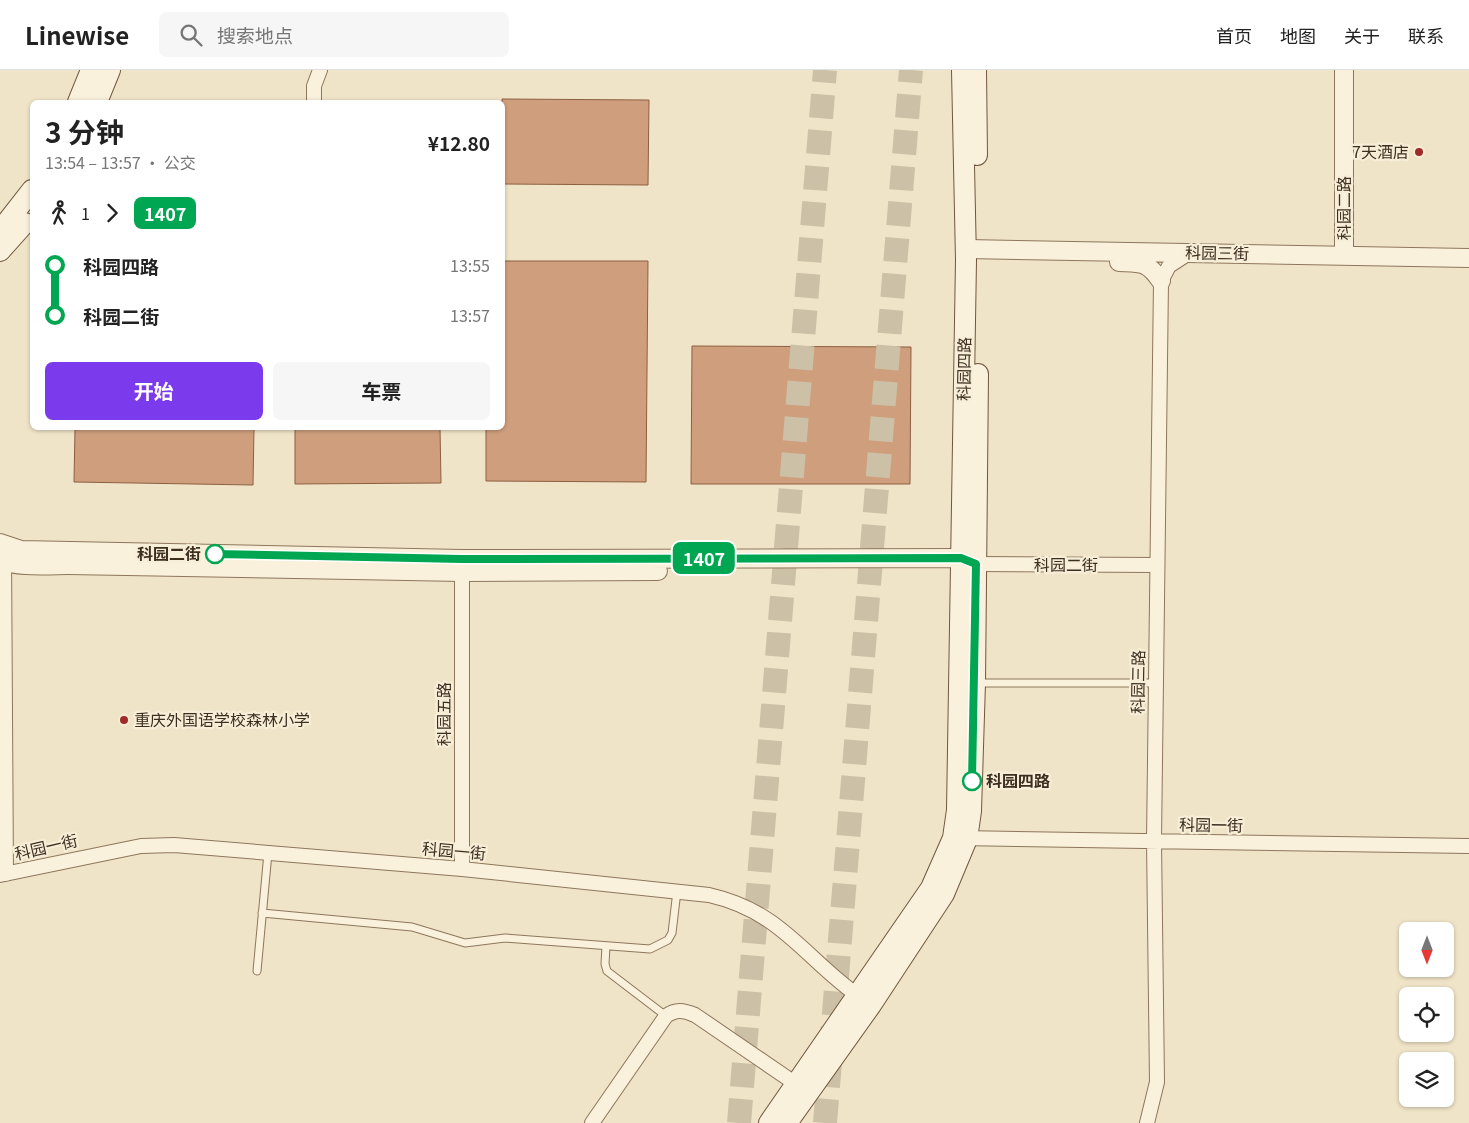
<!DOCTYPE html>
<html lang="zh">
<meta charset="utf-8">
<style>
:root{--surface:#fff;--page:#f6f6f6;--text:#222;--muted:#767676;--line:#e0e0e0;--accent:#7c3aed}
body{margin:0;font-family:Georgia,"Noto Sans SC",serif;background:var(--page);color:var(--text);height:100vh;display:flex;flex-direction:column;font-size:19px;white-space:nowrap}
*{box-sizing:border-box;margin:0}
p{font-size:16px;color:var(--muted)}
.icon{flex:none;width:28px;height:28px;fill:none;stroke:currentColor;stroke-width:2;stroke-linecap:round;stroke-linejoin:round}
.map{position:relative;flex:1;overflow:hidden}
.drawer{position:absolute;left:30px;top:30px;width:475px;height:330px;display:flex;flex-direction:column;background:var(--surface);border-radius:8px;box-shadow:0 1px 4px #0004}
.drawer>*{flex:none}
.badge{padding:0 10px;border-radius:8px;font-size:18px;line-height:32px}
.needle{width:32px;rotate:180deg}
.controls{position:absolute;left:1399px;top:852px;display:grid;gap:10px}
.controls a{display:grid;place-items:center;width:55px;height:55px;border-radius:8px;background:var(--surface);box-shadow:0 1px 4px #0004;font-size:25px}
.map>.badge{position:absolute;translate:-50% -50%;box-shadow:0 0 0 2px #fff}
.legs{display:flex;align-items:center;gap:8px;height:55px;padding:0 15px;font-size:16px}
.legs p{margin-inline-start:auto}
.head{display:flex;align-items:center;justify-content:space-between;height:85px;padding:0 15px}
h1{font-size:28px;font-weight:700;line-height:38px}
.cta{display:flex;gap:10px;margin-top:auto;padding:10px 15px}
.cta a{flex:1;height:58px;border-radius:8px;background:var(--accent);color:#fff;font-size:20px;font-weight:700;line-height:58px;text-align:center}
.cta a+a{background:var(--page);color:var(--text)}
ul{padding:0 15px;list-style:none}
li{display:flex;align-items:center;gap:18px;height:50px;font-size:19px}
li i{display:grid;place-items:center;width:8px;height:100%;margin:0 6px;background:currentColor}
li i::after{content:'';width:12px;height:12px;margin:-6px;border:4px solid;border-radius:50%;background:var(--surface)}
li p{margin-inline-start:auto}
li:first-child i{background:linear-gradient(#0000 50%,currentColor 0)}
li:last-child i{background:linear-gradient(currentColor 50%,#0000 0)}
header{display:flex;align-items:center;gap:30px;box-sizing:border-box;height:70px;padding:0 25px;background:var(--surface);border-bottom:1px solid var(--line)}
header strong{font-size:24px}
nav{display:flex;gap:28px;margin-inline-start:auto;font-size:18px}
.search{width:350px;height:45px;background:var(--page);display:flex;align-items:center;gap:12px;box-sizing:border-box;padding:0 18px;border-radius:8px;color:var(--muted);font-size:19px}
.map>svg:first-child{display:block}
.building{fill:#cf9f7d;stroke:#8d5f41}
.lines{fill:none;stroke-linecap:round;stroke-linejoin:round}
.trunk-tunnel{stroke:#ccc0a6;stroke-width:24;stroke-dasharray:24 12;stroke-linecap:butt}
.service-casing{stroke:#8d765c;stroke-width:9}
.minor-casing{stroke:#8d765c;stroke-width:16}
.tertiary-casing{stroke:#8d765c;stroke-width:20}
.secondary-casing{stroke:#6f573f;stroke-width:22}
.service{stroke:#faf1dc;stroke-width:7}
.minor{stroke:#faf1dc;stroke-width:14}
.tertiary{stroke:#faf1dc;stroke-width:18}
.secondary{stroke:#faf1dc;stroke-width:20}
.line-1-casing{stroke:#fff;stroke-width:11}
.line-1{stroke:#00a651;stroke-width:8}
.poi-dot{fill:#9e2a2b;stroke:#f7eed8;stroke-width:2}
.stop-1-dot{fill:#fff;stroke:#00a651;stroke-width:2.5}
.labels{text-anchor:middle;stroke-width:4.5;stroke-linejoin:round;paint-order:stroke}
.poi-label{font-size:16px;fill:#3d2e20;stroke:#f7eed8;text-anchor:end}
.street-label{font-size:16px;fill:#3d2e20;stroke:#f7eed8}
.stop-label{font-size:16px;font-weight:bold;fill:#3d2e20;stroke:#f7eed8;text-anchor:end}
</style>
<header>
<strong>Linewise</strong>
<div class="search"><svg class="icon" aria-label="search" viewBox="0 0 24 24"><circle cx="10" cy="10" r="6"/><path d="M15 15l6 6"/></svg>搜索地点</div>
<nav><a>首页</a><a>地图</a><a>关于</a><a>联系</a></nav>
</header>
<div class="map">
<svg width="1469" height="1053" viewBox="0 0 1469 1053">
<rect width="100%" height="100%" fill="#f0e4c8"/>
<path class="building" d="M502,29L649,30L648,115L502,114Z
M502,191H648L646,412L486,411V358H502Z
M692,276L911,277L910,414H691Z
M75,358H254L253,415L74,412Z
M295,358H440L441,413L295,414Z"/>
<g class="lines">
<path class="trunk-tunnel" d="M739,1053L825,0
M825,1053L911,0"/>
<g class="service-casing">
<path id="service" d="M976,613H1156
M262,843L412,857L465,873L505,868L650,879L668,870L672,863L677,821
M606,876L605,894L607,901L666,946
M257,901L268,783"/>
</g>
<g class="minor-casing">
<path id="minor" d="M314,32V16L320,0
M4,482L6,804
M976,494L1157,495
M959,768L1469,776
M462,799V492
M0,805L141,776L174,775L462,799L709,825C784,842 806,891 864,930
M592,1053L666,946C676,939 683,940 695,945L796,1014
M1147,1053L1157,1012L1154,771L1161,211L1169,196L1189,183"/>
</g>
<g class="tertiary-casing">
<path id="tertiary" d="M966,179L1469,188
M1344,186V0
M1119,192C1142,193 1147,191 1161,211
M0,473L21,480L462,489L961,488L973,493
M0,489C11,498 53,495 68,495L462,502L658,501"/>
</g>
<g class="secondary-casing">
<path id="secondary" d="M976,0L977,85
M78,32L91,0
M97,32L110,0
M0,161L32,120
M0,181L25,153
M769,1053L931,818L953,768L957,740L966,190L962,0
M787,1053L871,935L944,824L967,769L971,741L975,613L978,304"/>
</g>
<use href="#service" class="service"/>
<use href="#minor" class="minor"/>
<use href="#tertiary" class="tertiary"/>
<use href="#secondary" class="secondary"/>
</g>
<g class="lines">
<g class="line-1-casing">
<path id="line-1" d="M215,484L462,489L961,488L976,494L972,711"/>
</g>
<use href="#line-1" class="line-1"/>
</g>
<g class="poi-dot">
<circle cx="1419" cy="82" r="5"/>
<circle cx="124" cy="650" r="5"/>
</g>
<g class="stop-1-dot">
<circle cx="215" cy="484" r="9"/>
<circle cx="972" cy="711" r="9"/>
</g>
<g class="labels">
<g class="poi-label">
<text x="1409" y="88">7天酒店</text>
<text x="134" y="656" text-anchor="start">重庆外国语学校森林小学</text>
</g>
<g class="street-label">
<text transform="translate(1344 138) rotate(-90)" y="6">科园二路</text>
<text transform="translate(1217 183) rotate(1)" y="6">科园三街</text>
<text transform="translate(964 299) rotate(-89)" y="6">科园四路</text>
<text x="1066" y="501">科园二街</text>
<text transform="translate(1138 612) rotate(-89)" y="6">科园三路</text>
<text transform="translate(444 644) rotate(-90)" y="6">科园五路</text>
<text transform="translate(1211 755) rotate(1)" y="6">科园一街</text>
<text transform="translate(46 777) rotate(-13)" y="6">科园一街</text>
<text transform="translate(454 781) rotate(5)" y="6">科园一街</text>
</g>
<g class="stop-label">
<text x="201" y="490">科园二街</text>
<text x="986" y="717" text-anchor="start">科园四路</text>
</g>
</g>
</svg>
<div class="controls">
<a><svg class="needle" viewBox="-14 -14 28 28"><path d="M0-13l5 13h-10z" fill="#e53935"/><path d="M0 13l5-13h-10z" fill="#767676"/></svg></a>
<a><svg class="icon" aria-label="locate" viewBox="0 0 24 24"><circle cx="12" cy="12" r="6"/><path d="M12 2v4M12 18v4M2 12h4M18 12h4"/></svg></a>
<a><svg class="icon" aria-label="layers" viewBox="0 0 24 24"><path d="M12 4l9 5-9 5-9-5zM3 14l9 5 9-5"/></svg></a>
</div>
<b class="badge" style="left:704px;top:488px;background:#00a651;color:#fff">1407</b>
<section class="drawer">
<div class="head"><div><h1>3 分钟</h1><p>13:54 – 13:57 · 公交</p></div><b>¥12.80</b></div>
<div class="legs"><svg class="icon" aria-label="walk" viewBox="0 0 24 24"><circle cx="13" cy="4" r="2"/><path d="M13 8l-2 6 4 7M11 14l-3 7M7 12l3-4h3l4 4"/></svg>1<svg class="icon" aria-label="forward" viewBox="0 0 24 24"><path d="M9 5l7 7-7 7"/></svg><b class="badge" style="background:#00a651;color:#fff">1407</b></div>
<ul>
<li><i style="color:#00a651"></i><b>科园四路</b><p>13:55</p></li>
<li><i style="color:#00a651"></i><b>科园二街</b><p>13:57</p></li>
</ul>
<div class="cta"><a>开始</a><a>车票</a></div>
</section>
</div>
